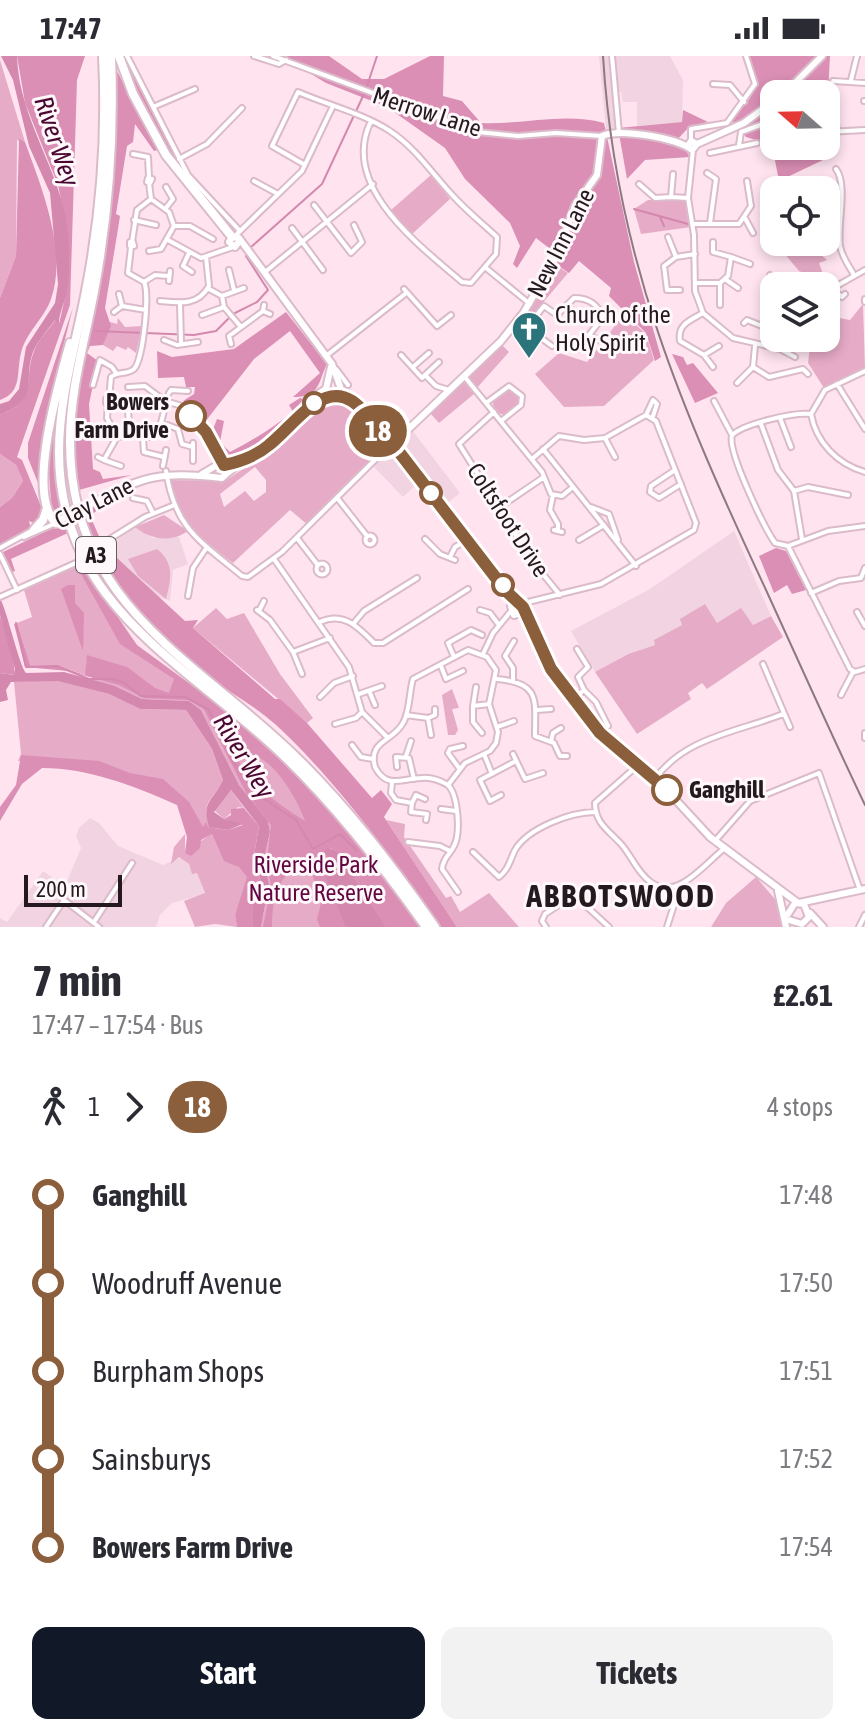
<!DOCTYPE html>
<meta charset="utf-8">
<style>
:root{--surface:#fff;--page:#f2f2f3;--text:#2b2b33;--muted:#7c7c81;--accent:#111827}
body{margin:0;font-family:"Asap Condensed",sans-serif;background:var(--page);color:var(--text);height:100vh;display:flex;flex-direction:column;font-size:30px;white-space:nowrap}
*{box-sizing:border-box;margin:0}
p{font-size:26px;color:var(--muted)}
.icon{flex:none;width:44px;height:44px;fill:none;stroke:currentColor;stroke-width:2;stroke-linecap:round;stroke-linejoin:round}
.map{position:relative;height:871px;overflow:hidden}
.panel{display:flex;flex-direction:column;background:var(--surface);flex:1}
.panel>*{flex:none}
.badge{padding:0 16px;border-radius:26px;font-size:28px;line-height:52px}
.needle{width:52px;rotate:290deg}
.tools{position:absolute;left:760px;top:24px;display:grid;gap:16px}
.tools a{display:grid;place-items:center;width:80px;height:80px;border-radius:16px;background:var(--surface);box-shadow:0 4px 12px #0003;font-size:40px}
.scale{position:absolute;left:24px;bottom:20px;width:98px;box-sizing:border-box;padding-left:8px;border:4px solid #24191e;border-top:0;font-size:22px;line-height:28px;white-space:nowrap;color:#24191e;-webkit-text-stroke:6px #fef8fb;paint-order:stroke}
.map>.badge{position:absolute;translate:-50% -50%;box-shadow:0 0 0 4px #fff}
.legs{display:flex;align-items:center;gap:12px;height:88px;padding:0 32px;font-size:26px}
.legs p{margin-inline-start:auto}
.head{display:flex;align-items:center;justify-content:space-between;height:136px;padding:0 32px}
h1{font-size:44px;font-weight:700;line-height:60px}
.action{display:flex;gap:16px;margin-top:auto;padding:16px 32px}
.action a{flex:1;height:92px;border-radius:16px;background:var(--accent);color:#fff;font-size:32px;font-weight:700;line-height:92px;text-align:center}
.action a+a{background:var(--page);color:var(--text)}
ul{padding:0 32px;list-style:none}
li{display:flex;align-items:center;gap:28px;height:88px;font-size:30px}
li i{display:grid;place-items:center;width:12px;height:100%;margin:0 10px;background:currentColor}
li i::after{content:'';width:20px;height:20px;margin:-10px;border:6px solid;border-radius:50%;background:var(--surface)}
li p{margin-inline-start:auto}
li:first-child i{background:linear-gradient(#0000 50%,currentColor 0)}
li:last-child i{background:linear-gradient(currentColor 50%,#0000 0)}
.status{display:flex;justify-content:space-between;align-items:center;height:56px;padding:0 40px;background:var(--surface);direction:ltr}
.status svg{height:22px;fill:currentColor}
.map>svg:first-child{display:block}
.built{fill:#f2d3e1}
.green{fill:#e6abc7;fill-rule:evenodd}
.forest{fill:#db8fb5;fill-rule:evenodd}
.water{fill:#d488ae}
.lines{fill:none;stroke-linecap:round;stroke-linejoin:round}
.stream{stroke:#d488ae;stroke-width:2}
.minor-casing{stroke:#dbbbca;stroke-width:8}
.major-casing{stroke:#dbbbca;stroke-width:10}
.highway-casing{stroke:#dbbbca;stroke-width:12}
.minor{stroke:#fff;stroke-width:4}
.major{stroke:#fff;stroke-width:6}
.highway{stroke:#fff;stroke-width:8}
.rail{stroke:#8c7981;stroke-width:2}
.major-bridge-casing{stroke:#dbbbca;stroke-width:10;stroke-linecap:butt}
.major-bridge{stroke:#fff;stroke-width:6}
.line-1-casing{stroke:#fff;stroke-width:18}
.line-1{stroke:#8b5e3c;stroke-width:12}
.stop-1-dot{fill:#fff;stroke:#8b5e3c;stroke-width:4}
.labels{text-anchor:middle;stroke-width:6;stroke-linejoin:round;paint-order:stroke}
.shield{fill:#fef8fb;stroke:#655c60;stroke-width:2}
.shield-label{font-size:22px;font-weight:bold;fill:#24191e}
.street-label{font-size:24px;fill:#24191e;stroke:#fef8fb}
.poi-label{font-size:24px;fill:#24191e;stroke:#fef8fb;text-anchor:start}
.stop-label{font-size:24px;font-weight:bold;fill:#24191e;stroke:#fef8fb;text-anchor:end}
.park-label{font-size:24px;fill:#630642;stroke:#fef8fb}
.water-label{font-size:26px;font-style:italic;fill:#4b0732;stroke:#fef8fb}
.district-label{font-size:32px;font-weight:bold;letter-spacing:2px;fill:#24191e;stroke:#fef8fb}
</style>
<div class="status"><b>17:47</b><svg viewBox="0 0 49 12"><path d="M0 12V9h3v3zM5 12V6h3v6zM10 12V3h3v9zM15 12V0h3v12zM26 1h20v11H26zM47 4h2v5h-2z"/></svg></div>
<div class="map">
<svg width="865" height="871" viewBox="0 0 865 871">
<rect width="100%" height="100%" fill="#ffe4f0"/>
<path class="built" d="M599,0H608L618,72L606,74Z
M615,0H670L683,24L682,66L637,70V46H623L621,36H617Z
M412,374L460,437L444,450L399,392L401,384Z
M388,397L394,398L418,427L403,441L373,410Z
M135,471L153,482L179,481L188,508L173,514L170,545L156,540L106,492Z
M734,475L771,560L753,569L717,567L704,548L682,569L655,584V589L627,598L595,616L571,575L650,533Z
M90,762L99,767L118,790L163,809L181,801L197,816L205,838L172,847L160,859L156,871H0V862L7,866L43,815L65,830L81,792L76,780L79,772Z"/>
<path class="green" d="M0,4L25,86L17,84L16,200L0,242Z
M431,119L450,143L410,180L391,154Z
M776,127L807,129L805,134H774V186H806L827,204L819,207L826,226L799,215L778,190L768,186L765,130Z
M648,144L685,145L691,171L641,178L634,153Z
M554,208L568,217L525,268L523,263Z
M863,248L865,312L824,332L808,307L811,282H826V253L834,261L850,264Z
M624,258L646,278L654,304L604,350L564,351L535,318L559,297L587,306Z
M118,262L125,271L142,270L136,297L128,291L126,294L117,290L113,295L103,289L109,272L107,265L117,268Z
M501,288L509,296L476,333L467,320Z
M463,325L474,338L439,367L430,357Z
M493 346a13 13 0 1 1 26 0a13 13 0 1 1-26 0Z
M331,346L353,351L382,393L308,469L290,454L233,507C204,485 175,463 170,424L225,425L276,391L315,354ZM255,411L266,424V436L254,445L245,435L224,451L220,438Z
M0,398L16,409L23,425L12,442L0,451Z
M164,459L188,475C171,487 151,484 135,471Z
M157,493C175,508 171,522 166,543L138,520L128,503Z
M80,508L126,585L229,658L410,871H261L269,828L264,803L270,776L268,765L239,729L201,654L189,645L142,643L115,630L94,626L86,604V619L57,610L31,611L17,567L32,561L24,534Z
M705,548L717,567L741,552L753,569L771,560L783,581L707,633L702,627L688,637L691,643L637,678L595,616L628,598L655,589L654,584L682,569L680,563Z
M216,552L227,563L244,557L280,618L313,662L307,667L193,572Z
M56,624L109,638L140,653L186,654L212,693L223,724C220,732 213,738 209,745C195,769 239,792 255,805L235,859L237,871L215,868L195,871L184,845L205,837L197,817L192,818L189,808L179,801L171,808L174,791L185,778V797L212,777L222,801L209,771L203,772L157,726L18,705L21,698L14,626Z
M452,633L459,652L452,653L458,674L455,679H448L442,639Z
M231,734L244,752L238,751L224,763L214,754Z
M386,764L405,768L404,781L446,842L451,840L460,856L489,837L519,871H457Z
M756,821L780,849L782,871H711L726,847Z"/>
<path class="forest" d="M17,0H85L77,24L70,249L17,401L22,404L43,455L36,468L29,465L31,473L0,490V451L12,442L23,425L16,409L0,398V359C40,343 22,327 34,295C38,283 49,274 56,263L59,268L67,233L68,177L58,129L25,47Z
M120,0H125L181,110L234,174C188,136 141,53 120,0Z
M281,0H329L362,23H384L430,0H444L443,40L462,45L481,67C523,69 564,56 604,67L634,206L661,301L655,305L646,277L609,240L611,232L579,205L569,217L554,207L558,199L536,182L517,212L513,208L520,190L510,167L465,123L445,92L387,51L326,27Z
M746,0H830L826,79V38H774V90H825V103L779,125L772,89L746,81L732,65C754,37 762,35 746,0Z
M115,11L158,94L154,95L135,68L133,86L127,90L116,158L120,160L118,173L105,252L111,270L103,289L90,290L87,297L98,305L89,348L93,413L100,416L103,423L132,419L79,434L73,379L75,353Z
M683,54L708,66L690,70L676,85L677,91L685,93L690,101L645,104L627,123L618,72L682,66Z
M19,83L25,86C41,130 68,195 51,243C44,263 26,276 21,297C16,316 23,336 0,344V242L16,200Z
M73,251L45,364L42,437L28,402V387Z
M286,256L327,308C318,326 320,342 293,341L320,317L290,275L254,303L205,366L183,345L194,338L195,331H186L184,321L158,322L157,295L172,301L234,293Z
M672,298L683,301L687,309L693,307L718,337L695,347Z
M300,342L304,343C281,373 263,393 227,404L218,401L210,381L217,363L224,365L220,386L230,396C252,385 272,372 293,356L289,349Z
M53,357L57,360L55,416L61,457L56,460L52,459L48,403Z
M123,434L90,460L103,489L185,565L198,564L193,572L275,643H280L307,667L372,742L381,734L392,748L384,761L457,871H441C395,805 334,722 275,668C254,650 232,637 210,623C147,580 110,526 83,456Z
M65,466L68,477L11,503L15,515L10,517L1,497Z
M776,492L786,495L806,534L792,538L787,529L774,537L759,500Z
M80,506L137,589L227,655L288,710L354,782L420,871H386L337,795L330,792L321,807L345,871H320L317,863L321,847L310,810C278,811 272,843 272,871H263L271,831L267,805L271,769L246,737L204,653L189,644L144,642L119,629L68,615L25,611L14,568L17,567L31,611L57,610L85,619L87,599L127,611L155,632L169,637L174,623L120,588L76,509ZM249,698C273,701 297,742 305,765C273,745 259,734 236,702Z
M68,529H75V547L84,557L83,595L61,533Z
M0,560L12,592L15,619L0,617Z
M21,699L99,705L130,717L163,723L189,746L203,771L206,766L208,771L228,774L243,769L224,763L231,759V753L244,752L259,770L254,799L261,827L253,849V871H237L235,859L247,821L239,811L224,805L212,778L201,784L200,792L191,800L185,797L187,781L177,749C135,730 88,712 42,712L22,728L0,765V751L16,729Z"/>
<path class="water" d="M1,0H17C19,64 61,114 68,175C69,191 70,218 67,235C65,247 58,258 59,270L55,264C48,274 38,284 33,296C22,327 42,342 0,359V348L9,345L19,333L26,291L55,247L58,228L50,137L29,90L13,24Z
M0,542C8,558 19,609 26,617L64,616L115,630L142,643L189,645L201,654L239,729L268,765L270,776L264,803L269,828L261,871H253V849L261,827L254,799L259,770L231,734L214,756L224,763L243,768L228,774L209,771C201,745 213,745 223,724L212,693L186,654L140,653L109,638L58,625L11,626L6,634L8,644L0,646V617L14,619L15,613L0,559Z
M327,792L337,795L386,871H345L321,808V800Z"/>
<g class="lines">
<path class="stream" d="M366,33L377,0
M634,153L688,168
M660,161L664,170
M250,192L322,128L364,38
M235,257L257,246L268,234L246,200
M96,275L194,279L216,275L229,262
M16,567L26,611L57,610L89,623H112L123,626L141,640L185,641L209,654L231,703L246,724L261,741L296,764L313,793L340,778L357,795"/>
<g class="minor-casing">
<path id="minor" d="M127,0L188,119L240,175
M254,0L279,8L286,4
M273,0L478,76L518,80L556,77L602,80
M612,0L619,77
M851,24L857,0
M833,25L865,27
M713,28L730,29L744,46
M864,45H865
M153,51L195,33
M835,56L837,77
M826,76L865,74
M691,85V73L727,67L755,28L746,0
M739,89L741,76L763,68H774
M693,94L688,142L694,179L695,235L703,257L733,282L780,293L795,301
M710,97L757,87
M133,98L148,101L149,121
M179,103L207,88L242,52
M305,109L272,90L298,36C328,49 362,57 390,75C417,93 433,119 455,142C468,156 483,168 497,181L496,198L471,227L462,226C419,189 339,130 371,65
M836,113C848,129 837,167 840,190C842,201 849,210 854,219
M707,117L716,123L710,167
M673,118L671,141L688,142
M148,122L152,123L150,127L147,126Z
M254,125L278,138
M149,127L151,143
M639,128L655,142L671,141
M826,138L840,141
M314,149L351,197L362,186L354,169
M166,152L173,143L166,131
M745,162L753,177
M134,164L156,169
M694,168H739L751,150L747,125
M826,169L839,167
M174,170H190L213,183
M292,172L323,214
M235,180L302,115L332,52
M668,181L676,201
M168,184L201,202L233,191
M130,186H133L134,190H130Z
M132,186L137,154L151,143
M149,195L161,193L174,170L169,156L151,143
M189,197L183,210L192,216
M731,201L750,208
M486,212L530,248
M229,214L234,234
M265,216L373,128
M770,219L785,230
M725,223L738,232
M169,225L170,215
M144,226L155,219L169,220
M695,227H720L728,220L731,201L713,196V186
M831,232L842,241L845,238
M404,233L437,270L451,259
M680,234H667L664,210L676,201L695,198
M826,236L865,214
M222,240L244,232
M865,243V246
M160,245C180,247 198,250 209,230L206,201
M180,248L181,286
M264,249L263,255L270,258
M720,249V227
M122,250L146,254
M566,250L576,257
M224,251L241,271
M114,256L122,250L119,238
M703,257C691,264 677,268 680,285L704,299L713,311
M202,259L224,251L222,240L209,233
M518,265L552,290
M744,267L747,264L762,270L774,266
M527,271L544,250L557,259L574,242C589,242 597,248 603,261L578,293
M589,279L599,284
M164,284L177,289L198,286
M231,288L229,280L263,255
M780,293L786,282
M401,299L422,322L425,319L436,330L449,334
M704,299L719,290
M326,300L405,238
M413,311L429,297
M753,311L769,321L803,313L808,318
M753,311L755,290
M336,313L348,329
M865,315L825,334L811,358C816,386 837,408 865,416
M425,319L439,306
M464,320L542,416L551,438L562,440L573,431
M737,327L752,312
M837,328L865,373
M93,329L100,304L112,311L116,317
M128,331L145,330L165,345L182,350L206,376L221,408
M169,337L171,334L188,335
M106,343L110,344V347H106Z
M109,343L111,321C118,315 127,319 134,313C143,305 150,237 144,226L128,217L131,191
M714,345L732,379C727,395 764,471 775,487L788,490L828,475L865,470
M486,347L509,330L522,340L521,349L501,365
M108,348L107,362L117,381
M128,355L130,380
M494,356L459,388L533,506L560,539
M780,362L791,391
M162,367L178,373L182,388L193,391
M761,368L778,414L794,435L802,483
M732,379C744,368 793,356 811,358
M605,382L615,401
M143,383L144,396L164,401
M543,393L636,510
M98,401L104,404L117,381C154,374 155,399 166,346
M532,403L559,380L584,384L605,382L646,359L653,344L657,348L653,360
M104,404L121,410
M193,405V387
M163,410L166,394
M675,414L651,430L650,436L659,442L681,428
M166,415C175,473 200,485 242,520L248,521L282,496L387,392
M794,435L808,431L848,439
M553,439L550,454L558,468V475
M133,442L147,445L153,457
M338,443L367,480
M500,451L544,421
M591,451L609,458L618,484
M554,474L562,476
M365.5 484a4.5 4.5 0 1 1 9 0a4.5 4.5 0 1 1-9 0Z
M24,481L56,467
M297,482L317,508
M425,483L440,498L455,504
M579,484L604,469
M105,486L145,461L172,450
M788,490L850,613L855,616L865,613
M0,492L33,474
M0,498L17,534
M450,501L455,491L467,484
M274,503L349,611L362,656L387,681
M316.5 513a5.5 5.5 0 1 1 11 0a5.5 5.5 0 1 1-11 0Z
M811,537L839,525L861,522L865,512
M188,540L193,512L207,491
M0,541L78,506
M520,548L601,528L694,474L696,467L656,365L646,359
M257,554L270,564L293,596L330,582
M480,554L490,557L499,569
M259,555L264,545
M857,556L865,570
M320,566C344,555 359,572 374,587H383L468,533
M354,567L364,555L417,522
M468,594L487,601L496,614L489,648L498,676L496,687L490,695L465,707L448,729C441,725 431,721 422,722C402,722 387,734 375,711C368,684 393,686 403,667C410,656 409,636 413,623Z
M293,596L302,618
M483,598L493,577L511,555
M454,601L448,587L471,574L482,579
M763,608L790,671
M441,610L446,623L463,615
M497,623C541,627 535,644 535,680L554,687L560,700H567
M513,625V612L505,600L514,585
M584,634L596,646L608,670
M370,637L375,649
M359,638L382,630
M841,639L853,616
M320,641L334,627L353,620
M573,643L584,634L578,621L588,611L577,593
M473,650L476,631
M537,654L551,653
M406,659L428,662L431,679
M428,662L435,659V653
M335,668L356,662L362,656
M497,671L514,665
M482,677L473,666V650L489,648
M865,677V682
M551,685L553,677L561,672
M352,689L361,701L373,703
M484,698L492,718
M513,698L525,723L543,717
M406,700L411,685
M637,710L595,747C595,767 608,774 621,788C631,799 638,818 652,827C678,845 706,806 725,792
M397,711L396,701L409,702L414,723
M459,712L448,697L450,693L463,690
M655,723C685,681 738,676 783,658
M392,726L391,737L396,744L412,747L416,739L425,743
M448,729C458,739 461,777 454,790C450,799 443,801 442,813L458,836
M501,739L490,745L480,724L514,706
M412,747L411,756L427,758L426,764
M441,753L456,755
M715,785L750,745L819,717L860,834
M408,786L440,790L450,795
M473,796L499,821C509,813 510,804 515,794C528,772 571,756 595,756
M94,866L132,807
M46,871L64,844L99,871
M546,871L542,865L545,858L574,839L609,871
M667,871L680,830
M859,871L865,859"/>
</g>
<g class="major-casing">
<path id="major" d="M784,38L822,0
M688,90L691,85L697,88L744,67L774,45
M240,184L235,191L229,186L232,181L239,182L332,308L341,333L364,350
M299,358L308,344L326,333L331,311
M381,372L396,385
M396,385L501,285L524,256L556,201L575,150L597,119L602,80C620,72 678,82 692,94L697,88
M202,418L219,408L238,407
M91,448C145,418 162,416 222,422C236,407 254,402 269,389C299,364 300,348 341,340L360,350L387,392H396L518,547
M511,550L514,559L523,556
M512,551L516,547L522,549L551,613L608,687L661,728L710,781L798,847
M778,835L786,871
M799,847L865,833
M810,857L823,871
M788,858L795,847L804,848L809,861L802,868L789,864"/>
</g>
<g class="highway-casing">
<path id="highway" d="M103,0C107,78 101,158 86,235C76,288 59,341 59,396C59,551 186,606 283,699C337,751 383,810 426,871
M111,0C114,76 109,154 95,230C86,281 70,332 70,385C70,551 195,602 297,702C349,753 393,811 435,871
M119,0L133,38L166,99L232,181
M56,467C25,439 60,323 70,287
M34,474L43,464L47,452"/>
</g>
<use href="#minor" class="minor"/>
<use href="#major" class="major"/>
<use href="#highway" class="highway"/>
<path class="rail" d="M603,0C615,201 683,356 766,534C799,606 831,678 865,749"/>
<g class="major-bridge-casing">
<path id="major-bridge" d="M60,464L91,448"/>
</g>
<use href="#major-bridge" class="major-bridge"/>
</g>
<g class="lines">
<g class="line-1-casing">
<path id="line-1" d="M191,360L206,376L224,409C239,406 256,400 269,389C299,365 331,311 367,360C374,371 383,380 387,392H396L506,535L523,551L551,613L600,677L667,734"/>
</g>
<use href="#line-1" class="line-1"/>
</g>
<defs>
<g id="church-pin" transform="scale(1.8)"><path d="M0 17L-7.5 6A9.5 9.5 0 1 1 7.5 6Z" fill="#2b747c" stroke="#fef8fb"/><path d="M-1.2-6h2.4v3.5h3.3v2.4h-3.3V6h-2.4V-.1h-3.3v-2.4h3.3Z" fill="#fff"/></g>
</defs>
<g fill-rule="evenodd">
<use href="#church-pin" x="529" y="273"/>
</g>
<g class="stop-1-dot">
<circle cx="314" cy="347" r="10"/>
<circle cx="191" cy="360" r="14"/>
<circle cx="431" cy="437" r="10"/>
<circle cx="503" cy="529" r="10"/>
<circle cx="667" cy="734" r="14"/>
</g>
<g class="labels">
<rect class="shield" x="76" y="481" width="40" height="36" rx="6"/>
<g class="shield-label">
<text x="96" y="507">A3</text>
</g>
<g class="street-label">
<text transform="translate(427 56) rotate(18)" y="8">Merrow Lane</text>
<text transform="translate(561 187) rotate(-63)" y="8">New Inn Lane</text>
<text transform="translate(94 447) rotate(-27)" y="8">Clay Lane</text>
<text transform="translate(508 464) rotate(57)" y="8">Coltsfoot Drive</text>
</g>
<g class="poi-label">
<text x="555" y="267">Church of the<tspan x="555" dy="28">Holy Spirit</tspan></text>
</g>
<g class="stop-label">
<text x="169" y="354">Bowers<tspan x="169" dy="28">Farm Drive</tspan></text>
<text x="689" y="742" text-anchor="start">Ganghill</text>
</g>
<g class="park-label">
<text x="316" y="817">Riverside Park<tspan x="316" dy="28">Nature Reserve</tspan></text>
</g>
<g class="water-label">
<text transform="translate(57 85) rotate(72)" y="9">River Wey</text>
<text transform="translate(244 700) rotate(59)" y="9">River Wey</text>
</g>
<g class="district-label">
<text x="621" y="851">ABBOTSWOOD</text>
</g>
</g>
</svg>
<div class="tools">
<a><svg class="needle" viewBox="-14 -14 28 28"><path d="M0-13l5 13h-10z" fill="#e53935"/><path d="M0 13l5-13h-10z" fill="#7c7c81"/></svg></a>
<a><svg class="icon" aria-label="locate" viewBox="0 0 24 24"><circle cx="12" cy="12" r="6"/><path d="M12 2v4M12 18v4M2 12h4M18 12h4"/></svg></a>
<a><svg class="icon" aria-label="layers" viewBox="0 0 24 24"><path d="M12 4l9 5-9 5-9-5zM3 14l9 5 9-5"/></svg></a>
</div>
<div class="scale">200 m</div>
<b class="badge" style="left:378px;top:375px;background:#8b5e3c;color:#fff">18</b>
</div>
<section class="panel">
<div class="head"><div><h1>7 min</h1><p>17:47 – 17:54 · Bus</p></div><b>£2.61</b></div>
<div class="legs"><svg class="icon" aria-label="walk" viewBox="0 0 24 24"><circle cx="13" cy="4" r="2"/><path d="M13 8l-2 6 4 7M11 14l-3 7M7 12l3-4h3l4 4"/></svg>1<svg class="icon" aria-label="forward" viewBox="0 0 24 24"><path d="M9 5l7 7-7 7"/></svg><b class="badge" style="background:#8b5e3c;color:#fff">18</b><p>4 stops</p></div>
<ul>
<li><i style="color:#8b5e3c"></i><b>Ganghill</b><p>17:48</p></li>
<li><i style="color:#8b5e3c"></i><span>Woodruff Avenue</span><p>17:50</p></li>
<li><i style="color:#8b5e3c"></i><span>Burpham Shops</span><p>17:51</p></li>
<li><i style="color:#8b5e3c"></i><span>Sainsburys</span><p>17:52</p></li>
<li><i style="color:#8b5e3c"></i><b>Bowers Farm Drive</b><p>17:54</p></li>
</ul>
<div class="action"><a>Start</a><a>Tickets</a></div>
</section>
